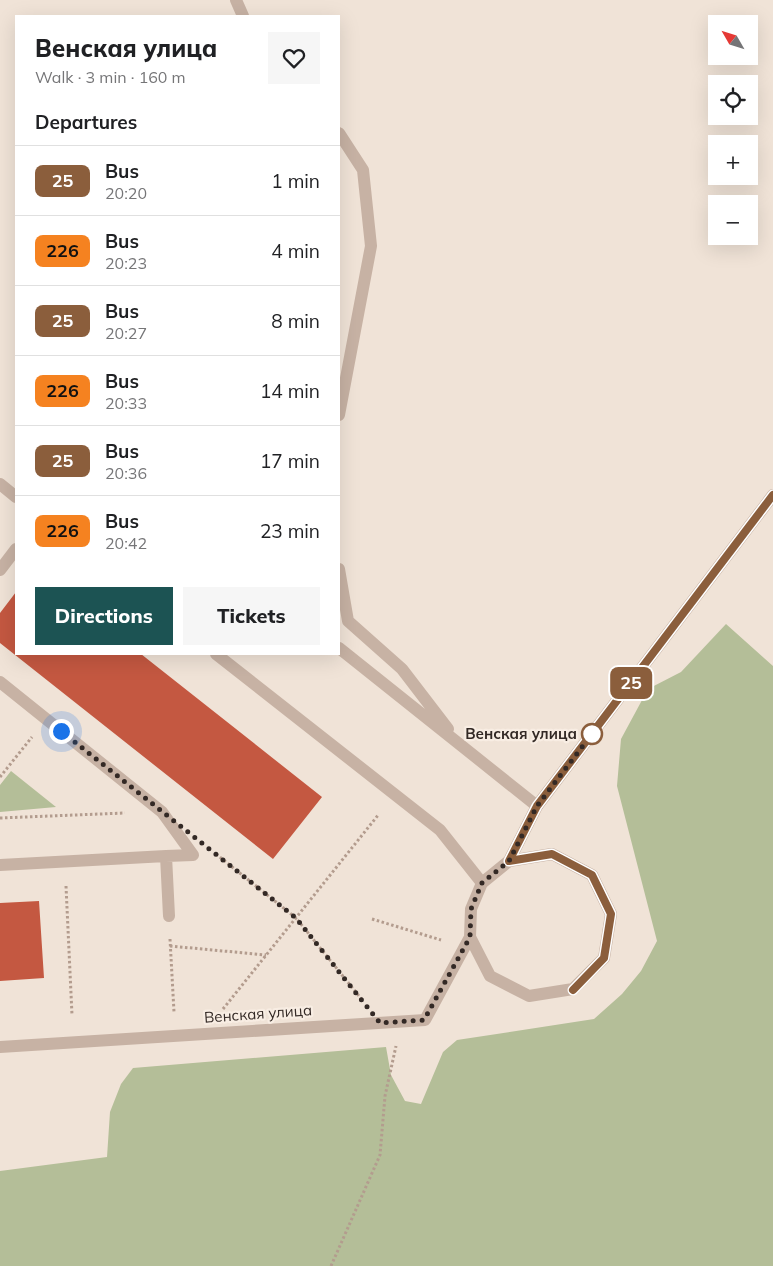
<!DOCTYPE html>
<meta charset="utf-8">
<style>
:root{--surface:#fff;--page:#f6f6f6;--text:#202124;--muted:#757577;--line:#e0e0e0;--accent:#1c5353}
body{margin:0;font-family:Mulish,sans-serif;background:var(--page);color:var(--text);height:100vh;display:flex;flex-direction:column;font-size:19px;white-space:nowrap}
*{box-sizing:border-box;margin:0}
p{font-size:16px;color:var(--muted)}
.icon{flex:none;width:28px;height:28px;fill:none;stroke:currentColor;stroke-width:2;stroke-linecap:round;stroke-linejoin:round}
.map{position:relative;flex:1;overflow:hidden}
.drawer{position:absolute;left:15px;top:15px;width:325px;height:640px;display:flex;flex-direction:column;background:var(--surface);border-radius:0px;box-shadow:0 5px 20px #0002}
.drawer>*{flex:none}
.badge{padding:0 10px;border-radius:8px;font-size:18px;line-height:32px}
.needle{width:32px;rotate:309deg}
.buttons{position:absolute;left:708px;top:15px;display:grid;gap:10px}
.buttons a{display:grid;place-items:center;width:50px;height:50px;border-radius:0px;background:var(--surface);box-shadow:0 5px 20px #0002;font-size:25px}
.you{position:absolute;width:25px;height:25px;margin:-12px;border:4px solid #fff;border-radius:50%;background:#1a73e8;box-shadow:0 0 0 8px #1a73e833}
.map>.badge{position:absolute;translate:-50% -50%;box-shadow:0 0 0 2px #fff}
h2{padding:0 20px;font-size:19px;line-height:45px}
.round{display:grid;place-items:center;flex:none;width:52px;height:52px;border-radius:0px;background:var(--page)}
.headline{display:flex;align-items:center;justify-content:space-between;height:85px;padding:0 20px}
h1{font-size:24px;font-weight:800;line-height:38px}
.primary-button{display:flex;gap:10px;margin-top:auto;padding:10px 20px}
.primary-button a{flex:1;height:58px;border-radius:0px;background:var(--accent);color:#fff;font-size:20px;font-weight:800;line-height:58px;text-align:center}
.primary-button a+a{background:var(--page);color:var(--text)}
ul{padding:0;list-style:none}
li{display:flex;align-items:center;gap:15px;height:70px;padding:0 20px;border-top:1px solid var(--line)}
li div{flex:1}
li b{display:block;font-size:19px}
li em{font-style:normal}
li .badge{min-width:55px;font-weight:700;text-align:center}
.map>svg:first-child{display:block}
.green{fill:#b4be98}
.building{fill:#c45841}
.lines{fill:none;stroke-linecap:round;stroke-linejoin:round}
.path{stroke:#b39c8e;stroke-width:3;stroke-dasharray:2.5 2.5;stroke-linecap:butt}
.lane{stroke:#c7b2a4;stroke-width:12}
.street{stroke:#c7b2a4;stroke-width:12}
.line-casing{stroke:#fff;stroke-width:11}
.line{stroke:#8b5e3c;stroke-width:8}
.walk{stroke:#332925;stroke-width:5;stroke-dasharray:0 9}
.stop-dot{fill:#fff;stroke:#8b5e3c;stroke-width:2.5}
.labels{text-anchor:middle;stroke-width:4.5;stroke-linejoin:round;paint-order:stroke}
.stop-label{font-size:15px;font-weight:bold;fill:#332925;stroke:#f8ede3;text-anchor:end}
.street-label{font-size:15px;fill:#332925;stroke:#f8ede3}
</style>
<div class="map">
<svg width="773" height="1266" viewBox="0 0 773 1266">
<rect width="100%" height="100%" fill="#f0e3d7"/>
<path class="green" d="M726,624L773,666V1266H0V1171L107,1157L110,1112L121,1084L133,1068L386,1047L391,1075L405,1101L421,1104L443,1052L457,1040L594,1019L622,994L641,971L657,941L617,786L621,739L648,689L681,672Z
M11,771L56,807L0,812V785Z"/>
<path class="building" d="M16,592V654H141L322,797L273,859L0,643V613Z
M39,901L44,978L0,981V903Z"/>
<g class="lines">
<path class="path" d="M0,777L32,737
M0,818L125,813
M216,854L296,918L363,1001
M66,886L72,1015
M372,919L441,940
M170,939L174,1012
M170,946L266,955
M223,1009L379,814
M331,1266L380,1155L385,1096L396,1046"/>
<path class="lane" d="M236,0L243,16
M339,133L363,170L371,246L339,415
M339,569L348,621L402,669L448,729
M0,570L16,549
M339,648L537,806
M0,682L162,812L193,855
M166,856L193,855
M0,865L166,856L169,916"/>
<path class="street" d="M0,484L16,497
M216,654L440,830L482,883
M509,861L552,854L592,875L611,914L604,958L573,989L529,996L490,976L470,937L471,909L482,883L509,861L537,806L773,495
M0,1047L425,1020L470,937"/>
</g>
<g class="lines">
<g class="line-casing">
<path id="line" d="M573,990L604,958L611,914L592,875L552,854L509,861L537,806L773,495"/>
</g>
<use href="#line" class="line"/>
<path class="walk" d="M61,731L296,918L380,1023L424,1020L470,937L471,909L482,883L509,861L537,806L592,734"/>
</g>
<circle class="stop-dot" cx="592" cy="734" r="10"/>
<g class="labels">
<g class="stop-label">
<text x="577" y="739">Венская улица</text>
</g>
<g class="street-label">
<text transform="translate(258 1014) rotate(-4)" y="5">Венская улица</text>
</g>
</g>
</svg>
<div class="buttons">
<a><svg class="needle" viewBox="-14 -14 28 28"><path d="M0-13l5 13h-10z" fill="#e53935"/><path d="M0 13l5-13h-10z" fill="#757577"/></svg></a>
<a><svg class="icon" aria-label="locate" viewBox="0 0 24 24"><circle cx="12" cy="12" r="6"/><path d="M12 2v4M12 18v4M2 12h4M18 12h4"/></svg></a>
<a>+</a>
<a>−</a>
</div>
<div class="you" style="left:61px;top:731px"></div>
<b class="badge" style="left:631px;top:683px;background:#8b5e3c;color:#fff">25</b>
<section class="drawer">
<div class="headline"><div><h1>Венская улица</h1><p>Walk · 3 min · 160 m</p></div><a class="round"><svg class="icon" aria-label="heart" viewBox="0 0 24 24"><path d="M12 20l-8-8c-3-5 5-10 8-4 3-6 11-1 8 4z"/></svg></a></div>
<h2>Departures</h2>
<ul>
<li><span class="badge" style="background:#8b5e3c;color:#fff">25</span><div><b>Bus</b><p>20:20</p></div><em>1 min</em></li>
<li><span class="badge" style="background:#f58220;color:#111">226</span><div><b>Bus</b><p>20:23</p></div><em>4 min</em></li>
<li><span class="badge" style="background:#8b5e3c;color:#fff">25</span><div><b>Bus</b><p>20:27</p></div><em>8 min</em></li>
<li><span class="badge" style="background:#f58220;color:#111">226</span><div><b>Bus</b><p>20:33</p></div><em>14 min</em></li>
<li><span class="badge" style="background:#8b5e3c;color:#fff">25</span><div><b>Bus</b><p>20:36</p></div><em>17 min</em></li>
<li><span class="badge" style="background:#f58220;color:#111">226</span><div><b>Bus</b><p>20:42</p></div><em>23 min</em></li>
</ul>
<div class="primary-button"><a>Directions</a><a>Tickets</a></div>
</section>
</div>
